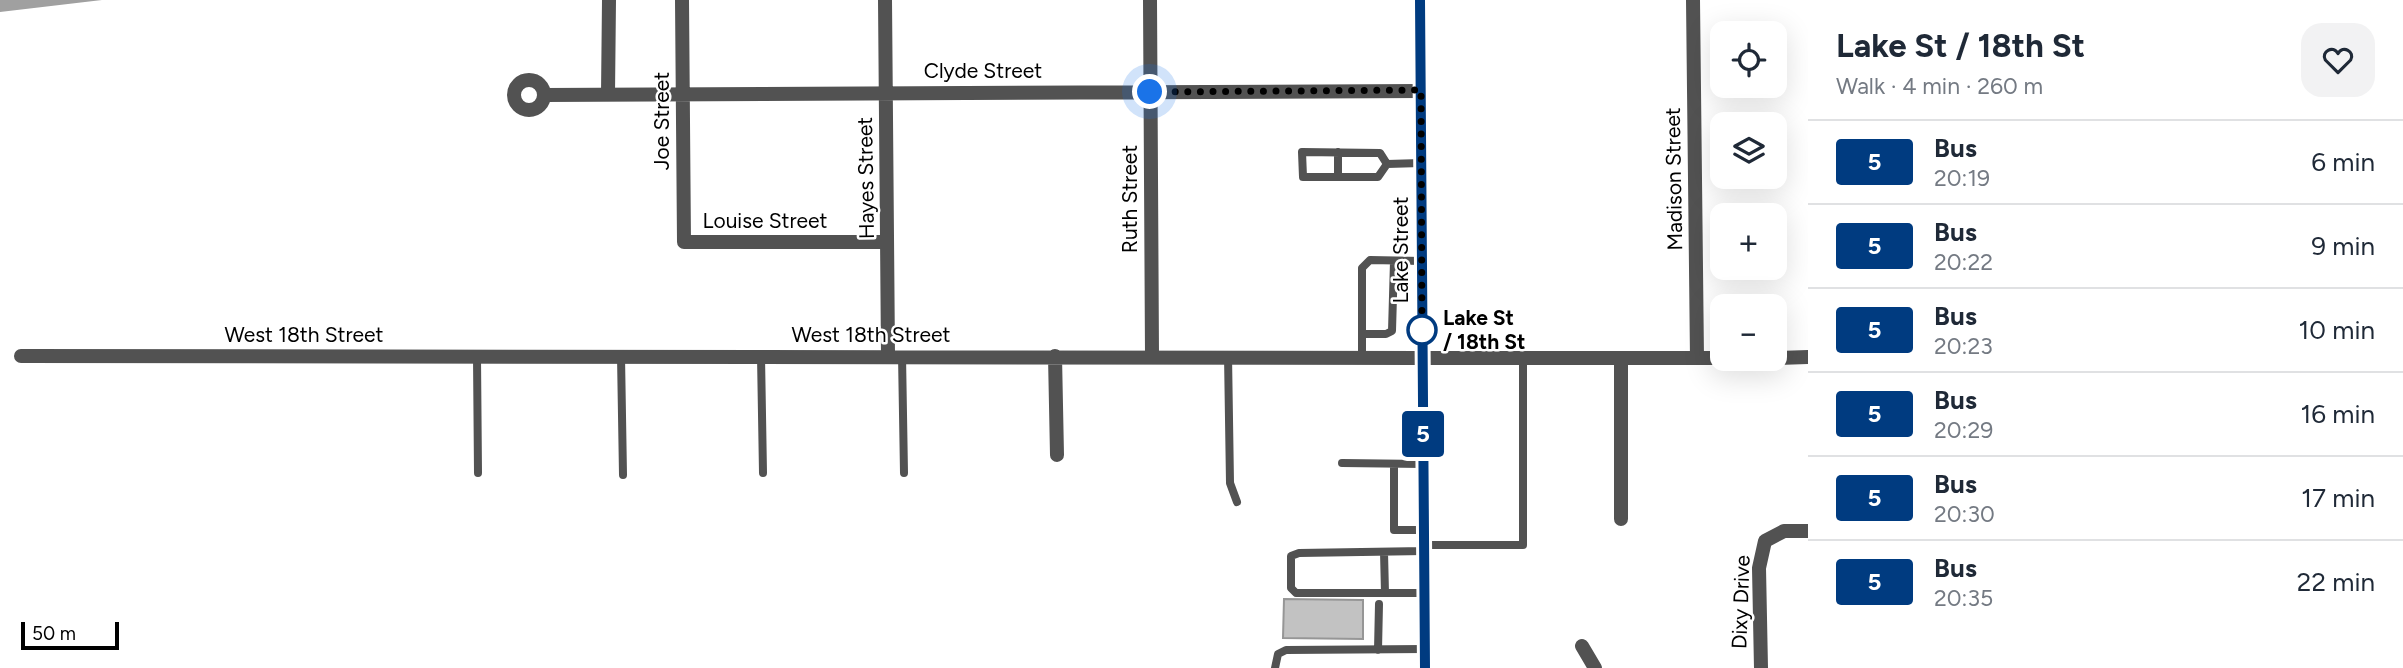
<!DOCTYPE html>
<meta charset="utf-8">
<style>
:root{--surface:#fff;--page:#f2f2f3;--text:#1f2937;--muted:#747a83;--line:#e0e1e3}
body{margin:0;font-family:Figtree,sans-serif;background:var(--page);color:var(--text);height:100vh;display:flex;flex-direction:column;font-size:26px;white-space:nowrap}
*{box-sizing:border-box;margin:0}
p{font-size:23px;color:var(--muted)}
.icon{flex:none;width:38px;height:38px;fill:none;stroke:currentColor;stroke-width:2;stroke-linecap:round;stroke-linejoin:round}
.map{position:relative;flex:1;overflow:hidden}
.panel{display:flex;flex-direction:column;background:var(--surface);width:595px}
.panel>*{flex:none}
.badge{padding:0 14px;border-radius:5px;font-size:24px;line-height:46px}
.buttons{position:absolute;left:1710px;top:21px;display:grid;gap:14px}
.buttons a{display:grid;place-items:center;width:77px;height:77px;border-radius:14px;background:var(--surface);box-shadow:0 7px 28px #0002;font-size:35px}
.scale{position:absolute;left:21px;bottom:18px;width:98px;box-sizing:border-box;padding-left:7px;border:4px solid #000;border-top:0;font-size:19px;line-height:24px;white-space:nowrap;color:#000;-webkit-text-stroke:5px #fff;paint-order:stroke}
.you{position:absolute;width:35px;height:35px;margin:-18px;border:5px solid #fff;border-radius:50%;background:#1a73e8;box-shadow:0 0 0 10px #1a73e833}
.map>.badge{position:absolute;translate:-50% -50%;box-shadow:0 0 0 4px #fff}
.round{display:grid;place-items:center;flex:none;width:74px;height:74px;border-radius:21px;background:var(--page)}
.summary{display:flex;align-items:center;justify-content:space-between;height:119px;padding:0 28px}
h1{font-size:33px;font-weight:700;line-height:52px}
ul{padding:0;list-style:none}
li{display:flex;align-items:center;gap:21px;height:84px;padding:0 28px;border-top:2px solid var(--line)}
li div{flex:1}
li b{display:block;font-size:26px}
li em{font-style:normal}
li .badge{min-width:77px;font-weight:700;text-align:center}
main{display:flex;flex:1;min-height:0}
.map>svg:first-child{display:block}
.water{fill:#a0a0a0}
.building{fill:#c2c2c2;stroke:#969696;stroke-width:2}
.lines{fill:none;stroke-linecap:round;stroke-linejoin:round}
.service{stroke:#525252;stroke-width:8}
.minor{stroke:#525252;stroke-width:14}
.tertiary{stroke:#525252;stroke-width:14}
.line-casing{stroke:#fff;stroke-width:16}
.line{stroke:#003b80;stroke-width:10}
.walk{stroke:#000;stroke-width:7;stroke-dasharray:0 12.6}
.stop-dot{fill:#fff;stroke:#003b80;stroke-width:3.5}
.labels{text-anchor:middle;stroke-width:5;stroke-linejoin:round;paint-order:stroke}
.street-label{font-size:21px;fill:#000;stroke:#fff}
.stop-label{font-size:21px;font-weight:bold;fill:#000;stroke:#fff;text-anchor:start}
</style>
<main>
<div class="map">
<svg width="1808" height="668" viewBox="0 0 1808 668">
<rect width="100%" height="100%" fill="#fff"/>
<path class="water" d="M0,0H102L0,12Z"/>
<path class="building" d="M1284,599L1363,600V639L1283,638Z"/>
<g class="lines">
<path class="service" d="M1302,152L1380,153L1387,164L1378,177H1303Z
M1387,164L1421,163
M1338,177V152
M1362,334H1386L1392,331L1394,261
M902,355L904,473
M1228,355L1230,483L1237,502
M621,356L623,475
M761,356L763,473
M477,357L478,473
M1362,357V268L1370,260L1422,261
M1342,463L1423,464
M1394,464V530H1424
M1424,545H1523V358
M1424,551L1299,553L1291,556V588L1296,593H1424
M1384,552L1385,593
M1378,650L1379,604
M1275,668L1278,654L1286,650L1425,649"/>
<path class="minor" d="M682,0L684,242H887
M885,0L888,355
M1150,0L1152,355
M1693,0L1697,358
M514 95a15 15 0 1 1 30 0a15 15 0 1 1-30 0Z
M608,94L609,0
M544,95L1421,91
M21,356L1422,358
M1055,356L1057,455
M1621,358V519
M1582,646L1595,668
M1761,668L1759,568L1765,541L1784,531H1808"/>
<path class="tertiary" d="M1420,0L1425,668
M1422,358H1722
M1774,358L1808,357"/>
</g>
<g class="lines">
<g class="line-casing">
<path id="line" d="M1420,0L1425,668"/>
</g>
<use href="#line" class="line"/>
<path class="walk" d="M1150,92L1421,90L1422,333V330"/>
</g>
<circle class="stop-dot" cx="1422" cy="330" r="14"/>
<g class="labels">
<g class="street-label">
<text x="983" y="78">Clyde Street</text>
<text transform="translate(662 121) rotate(-90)" y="7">Joe Street</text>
<text transform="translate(866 178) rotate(-91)" y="7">Hayes Street</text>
<text transform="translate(1674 179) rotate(-91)" y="7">Madison Street</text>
<text transform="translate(1130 199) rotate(-90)" y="7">Ruth Street</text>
<text x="765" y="228">Louise Street</text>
<text transform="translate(1401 250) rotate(-90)" y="7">Lake Street</text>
<text x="304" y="342">West 18th Street</text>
<text x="871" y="342">West 18th Street</text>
<text transform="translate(1741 602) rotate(-88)" y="7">Dixy Drive</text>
</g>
<g class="stop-label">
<text x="1443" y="325">Lake St<tspan x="1443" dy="24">/ 18th St</tspan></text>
</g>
</g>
</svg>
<div class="buttons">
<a><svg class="icon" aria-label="locate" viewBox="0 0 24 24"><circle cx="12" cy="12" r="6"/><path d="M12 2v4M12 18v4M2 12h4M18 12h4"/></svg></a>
<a><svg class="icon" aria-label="layers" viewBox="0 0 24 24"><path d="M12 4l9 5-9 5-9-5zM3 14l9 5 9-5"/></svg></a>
<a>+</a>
<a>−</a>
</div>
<div class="scale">50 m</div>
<div class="you" style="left:1150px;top:92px"></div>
<b class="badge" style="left:1423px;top:434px;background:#003b80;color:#fff">5</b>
</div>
<section class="panel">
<div class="summary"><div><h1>Lake St / 18th St</h1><p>Walk · 4 min · 260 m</p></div><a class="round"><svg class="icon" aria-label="heart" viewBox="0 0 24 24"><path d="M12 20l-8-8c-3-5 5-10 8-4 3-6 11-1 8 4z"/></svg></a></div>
<ul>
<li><span class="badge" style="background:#003b80;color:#fff">5</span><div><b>Bus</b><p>20:19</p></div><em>6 min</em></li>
<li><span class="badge" style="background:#003b80;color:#fff">5</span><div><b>Bus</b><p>20:22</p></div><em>9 min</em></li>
<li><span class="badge" style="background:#003b80;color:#fff">5</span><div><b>Bus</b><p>20:23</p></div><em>10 min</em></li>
<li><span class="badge" style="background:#003b80;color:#fff">5</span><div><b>Bus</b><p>20:29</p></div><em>16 min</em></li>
<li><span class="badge" style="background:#003b80;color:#fff">5</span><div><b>Bus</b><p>20:30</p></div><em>17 min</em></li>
<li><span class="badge" style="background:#003b80;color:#fff">5</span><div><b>Bus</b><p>20:35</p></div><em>22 min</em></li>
</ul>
</section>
</main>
